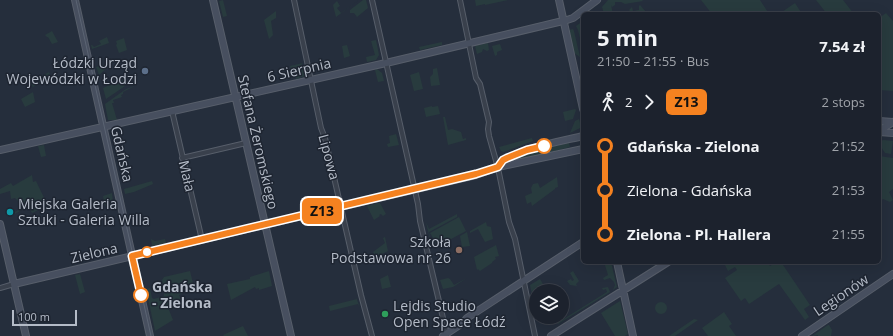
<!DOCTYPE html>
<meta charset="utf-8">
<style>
:root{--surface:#1c222d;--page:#252a35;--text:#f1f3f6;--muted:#a0a4aa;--line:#3a3f49}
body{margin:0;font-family:"Open Sans",sans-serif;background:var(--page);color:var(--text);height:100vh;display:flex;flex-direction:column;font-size:15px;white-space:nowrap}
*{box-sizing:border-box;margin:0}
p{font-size:13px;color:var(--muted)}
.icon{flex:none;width:22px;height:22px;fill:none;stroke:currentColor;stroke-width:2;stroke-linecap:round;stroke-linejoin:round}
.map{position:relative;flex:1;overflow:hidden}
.side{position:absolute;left:581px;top:12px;width:300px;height:252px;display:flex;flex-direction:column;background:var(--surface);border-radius:6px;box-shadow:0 4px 16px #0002,0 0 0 1px var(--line)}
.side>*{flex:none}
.badge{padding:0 8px;border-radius:6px;font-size:14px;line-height:26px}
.tools{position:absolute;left:529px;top:284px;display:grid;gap:8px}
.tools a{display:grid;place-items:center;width:40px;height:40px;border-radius:50%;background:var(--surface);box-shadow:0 4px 16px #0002,0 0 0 1px var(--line);font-size:20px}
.scale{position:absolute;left:12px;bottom:10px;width:65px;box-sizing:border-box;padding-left:4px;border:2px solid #b4bbc7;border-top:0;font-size:11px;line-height:14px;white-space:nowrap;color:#b4bbc7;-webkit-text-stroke:3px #1e2531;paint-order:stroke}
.map>.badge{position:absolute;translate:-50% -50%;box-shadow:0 0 0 2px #fff}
.legs{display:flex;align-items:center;gap:6px;height:44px;padding:0 16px;font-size:13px}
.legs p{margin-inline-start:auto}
.summary{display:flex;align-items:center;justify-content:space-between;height:68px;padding:0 16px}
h1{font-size:22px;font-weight:700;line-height:30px}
ul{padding:0 16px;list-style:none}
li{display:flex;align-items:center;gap:14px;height:44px;font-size:15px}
li i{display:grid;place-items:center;width:6px;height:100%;margin:0 5px;background:currentColor}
li i::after{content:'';width:10px;height:10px;margin:-5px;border:3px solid;border-radius:50%;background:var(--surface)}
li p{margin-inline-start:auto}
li:first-child i{background:linear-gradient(#0000 50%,currentColor 0)}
li:last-child i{background:linear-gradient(currentColor 50%,#0000 0)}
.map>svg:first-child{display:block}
.green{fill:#283b3e}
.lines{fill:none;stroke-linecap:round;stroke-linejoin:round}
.street-casing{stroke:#575e6a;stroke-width:6}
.secondary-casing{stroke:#575e6a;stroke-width:8}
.street{stroke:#39404c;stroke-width:4}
.secondary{stroke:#474f5f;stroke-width:6}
.tram{stroke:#5b6473;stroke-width:1}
.line-1-casing{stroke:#fff;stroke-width:9}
.line-1{stroke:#f58220;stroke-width:6}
.service-dot{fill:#5c6f8a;stroke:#1e2531;stroke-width:1.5}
.stop-1-dot{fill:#fff;stroke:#f58220;stroke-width:2}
.culture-dot{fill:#0f9aa8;stroke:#1e2531;stroke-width:1.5}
.education-dot{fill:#8d6e63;stroke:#1e2531;stroke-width:1.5}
.leisure-dot{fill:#2e9e5b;stroke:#1e2531;stroke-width:1.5}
.labels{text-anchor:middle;stroke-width:3;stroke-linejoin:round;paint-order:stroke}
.poi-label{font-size:14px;fill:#b4bbc7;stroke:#1e2531;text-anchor:end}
.street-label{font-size:14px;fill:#b4bbc7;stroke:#1e2531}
.stop-label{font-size:14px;font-weight:bold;fill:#b4bbc7;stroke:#1e2531;text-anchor:start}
</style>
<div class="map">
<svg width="893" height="336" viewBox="0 0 893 336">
<rect width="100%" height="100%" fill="#252e3c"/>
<path class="green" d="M223,0L227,16L223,17L219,1Z
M359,0L336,17L333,5L337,1L340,6L337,8L341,13Z
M363,0H366L368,8L357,17L354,13H350V10Z
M475,0H508L485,5V4L476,6Z
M608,0H642L643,1L625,4L621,2H615V5L612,7L611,5L613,14H604L602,7Z
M701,0H760L769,14H712Z
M816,0H843L854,14H827Z
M795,3L802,14H779Z
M640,5L646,12L645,14H632L629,10L632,7L633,11L639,10V6Z
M276,11V18L271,21L273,35L269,39L264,20Z
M886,13L893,21V91L879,90V18Z
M583,21V50L578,30L576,26Z
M573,29L574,31L580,57L574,53L569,30Z
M52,31L58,42L52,44L48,37H47L45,35Z
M107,37L109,43L92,49L91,45H92L94,47L101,44L99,41Z
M124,38L127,50L119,53L116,45L117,44L116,41Z
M376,40L379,55L376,60L367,62L366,57L375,55L371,41Z
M442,42V45L420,50L419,47Z
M488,43L489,50L487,51L483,49L482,52L477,54L475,46Z
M500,44L502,50L497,52V55L495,56L492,46Z
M347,45L350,56L344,58L342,46Z
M303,63L292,76L290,66Z
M102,65L108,67L99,75L96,67Z
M304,67L305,76L296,79L295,77Z
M437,68L440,85L431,86L430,77L433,74V69Z
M377,69L382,73L384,81L378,82L375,70Z
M49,72L50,75L46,77L47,79L33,87L28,80L30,79L32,82Z
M419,72L423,89L414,91L410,75Z
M122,79L125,86L106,99L103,88Z
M135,86L123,92V94L121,95L122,97L113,100L114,103H112L117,120H108L105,104L126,89Z
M33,92L35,102L25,107L21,99Z
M432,106V107L438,106L440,114L426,117L424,108Z
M575,109L576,110L573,119L565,121L563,112Z
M443,117H445L448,130L452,129L461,132L463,139L466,138V140L448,145Z
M579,119L581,126L580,128L570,133L575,121Z
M396,134L399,145L388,147L387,144L390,143L389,136Z
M532,138L533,141L503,152L501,151L499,147Z
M884,140L893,141L891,154L885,153L879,144V141Z
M569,143L570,147L548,153V155L504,164L502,163L532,151Z
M44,145L46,156L41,157L38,146Z
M879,156L893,158V168L889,167L893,168V189L889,192L893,200L890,202L883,199L879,202V194L881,196L879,193V168L882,166L879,161Z
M32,175L33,182L36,181L48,206L32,213L27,204L25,205L26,207L15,214V212L20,209L22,205L15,198L11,199L10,191L0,194V189L11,183L13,186Z
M557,177L558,187L555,188V189L532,206L531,202L527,204L525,196L532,193L531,188L533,184L538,183L540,188Z
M152,181L153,184L134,192L125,194L124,189Z
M112,193L113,202L105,206L103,196Z
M378,203H380L386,214L383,216L381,214L379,215L380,216L374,220L367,206Z
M457,214V217L429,232L432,248L426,222L429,229Z
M459,217L466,231L438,246L430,233Z
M486,222L487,226L491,227L493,239L485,242L478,229L470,233V231Z
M467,232L470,246L462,247L460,236Z
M385,237L388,251L376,257L373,252L385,243L383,238Z
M151,239L155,241L165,239L166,243L152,246Z
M496,245L499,256L495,257L496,259L492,262V263L480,271L478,269L477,270L474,257Z
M604,262H611L617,287L613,290L615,285L614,282L610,278L604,280L603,278L608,275Z
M732,262H767L770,266L776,262H781L810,305L804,309L809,317L805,320L779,284L749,304L745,298L741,301L725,278L737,270L735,267L728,271L725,265Z
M190,271L193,283L192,285L184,289L185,292L179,295L183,304L169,310L173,320L155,331L146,289L150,288L152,298L154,299L164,296L162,280L164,277Z
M269,271L272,286L259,290V288L256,289L255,287L231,300L227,284L250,279V277Z
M573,271L579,281L576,284L577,286L570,285L567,281L571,279L572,281L574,280L570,273Z
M80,274L85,292L80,294L75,275Z
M388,275L391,287L382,289L380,279Z
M448,278L450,279L454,285L467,278L453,287L443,289L440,280Z
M540,279L547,291H536V303L534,305L530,285Z
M608,287L610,292L558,324L557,323L607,292L606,289L603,290L602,288Z
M356,297L360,308L358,304L330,311L329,306L357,299Z
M418,300H421L422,303L416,306L417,310L410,312L409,308L412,307L413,305L416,304Z
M620,301L628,334L625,336H615L601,313Z
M655 308a6 6 0 1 1 12 0a6 6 0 1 1-12 0Z
M724,312L732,324L729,326L736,336H708L702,328Z
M694,319L698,320L675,336H669Z
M828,325H829L832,330L831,336H818V335L812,336Z
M243,326L248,336H224L223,335Z"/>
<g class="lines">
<g class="street-casing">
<path id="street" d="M294,0L321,128L325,138L361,295L372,336
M372,0L418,204L420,221L447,335
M460,0L476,78L480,84L489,122L488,129L489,136L498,168L509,222L515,239L535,336
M172,111L202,240
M182,158L246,143
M0,288L14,284"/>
</g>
<g class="secondary-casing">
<path id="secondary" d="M75,0L150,336
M213,0L291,336
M559,0L583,109
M879,121L893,122
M879,131L893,122
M879,132L893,133
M0,150L386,63L567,20L573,18L597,0
M498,167C508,150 563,141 583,136
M0,224L26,336
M617,262L633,336
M14,284L476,175L498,167L583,149
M443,336L464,322L467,318L583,242
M551,336L668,262
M802,336L893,274"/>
</g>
<use href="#street" class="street"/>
<use href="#secondary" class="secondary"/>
<path class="tram" d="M76,0L151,336"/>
</g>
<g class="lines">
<g class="line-1-casing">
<path id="line-1" d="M141,295L132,256L476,174L498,167L503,160L507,158L527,150L544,146"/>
</g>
<use href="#line-1" class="line-1"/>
</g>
<circle class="service-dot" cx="145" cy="71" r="4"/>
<g class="stop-1-dot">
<circle cx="544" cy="146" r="7"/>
<circle cx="147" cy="252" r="5"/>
<circle cx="141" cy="295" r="7"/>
</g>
<circle class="culture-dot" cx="10" cy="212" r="4"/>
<circle class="education-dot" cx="459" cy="250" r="4"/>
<circle class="leisure-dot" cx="385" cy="314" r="4"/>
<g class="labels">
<g class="poi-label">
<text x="137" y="68">Łódzki Urząd<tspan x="137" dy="16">Wojewódzki w Łodzi</tspan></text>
<text x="18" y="209" text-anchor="start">Miejska Galeria<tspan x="18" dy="16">Sztuki - Galeria Willa</tspan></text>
<text x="451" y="247">Szkoła<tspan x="451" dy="16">Podstawowa nr 26</tspan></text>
<text x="393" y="311" text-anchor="start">Lejdis Studio<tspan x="393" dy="16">Open Space Łódź</tspan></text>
</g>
<g class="street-label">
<text transform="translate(299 70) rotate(-13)" y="5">6 Sierpnia</text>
<text transform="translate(258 142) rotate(77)" y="5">Stefana Żeromskiego</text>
<text transform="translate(122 154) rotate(77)" y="5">Gdańska</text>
<text transform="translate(329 157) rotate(75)" y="5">Lipowa</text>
<text transform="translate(187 176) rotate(77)" y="5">Mała</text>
<text transform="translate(94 253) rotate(-13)" y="5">Zielona</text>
<text transform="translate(841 295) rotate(-34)" y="5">Legionów</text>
</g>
<g class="stop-label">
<text x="152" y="292">Gdańska<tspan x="152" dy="16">- Zielona</tspan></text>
</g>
</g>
</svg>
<div class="tools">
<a><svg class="icon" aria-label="layers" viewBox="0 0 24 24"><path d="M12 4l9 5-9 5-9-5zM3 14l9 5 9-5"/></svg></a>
</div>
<div class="scale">100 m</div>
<b class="badge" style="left:322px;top:211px;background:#f58220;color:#111">Z13</b>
<section class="side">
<div class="summary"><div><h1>5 min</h1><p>21:50 – 21:55 · Bus</p></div><b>7.54 zł</b></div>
<div class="legs"><svg class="icon" aria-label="walk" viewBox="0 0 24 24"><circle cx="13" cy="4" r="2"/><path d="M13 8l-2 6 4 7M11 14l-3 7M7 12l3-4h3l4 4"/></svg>2<svg class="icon" aria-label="forward" viewBox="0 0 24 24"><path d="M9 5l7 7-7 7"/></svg><b class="badge" style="background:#f58220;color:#111">Z13</b><p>2 stops</p></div>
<ul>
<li><i style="color:#f58220"></i><b>Gdańska - Zielona</b><p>21:52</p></li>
<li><i style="color:#f58220"></i><span>Zielona - Gdańska</span><p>21:53</p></li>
<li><i style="color:#f58220"></i><b>Zielona - Pl. Hallera</b><p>21:55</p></li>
</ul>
</section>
</div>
